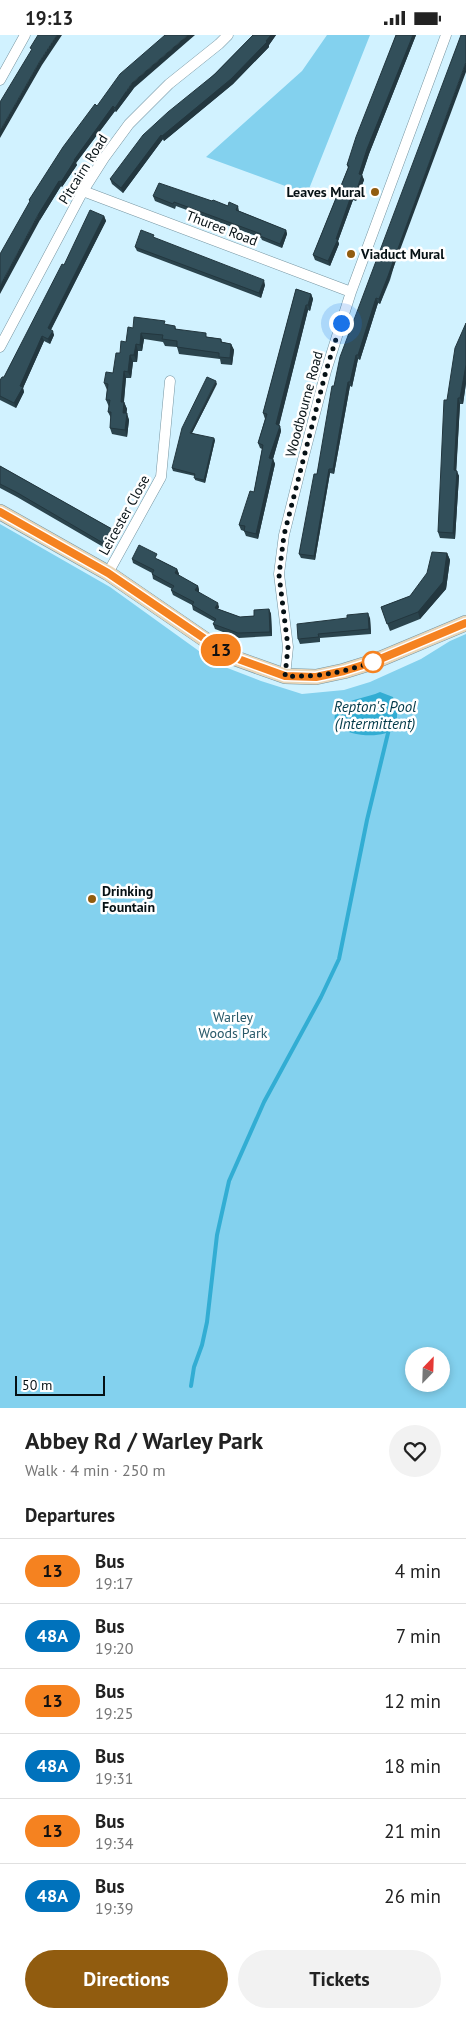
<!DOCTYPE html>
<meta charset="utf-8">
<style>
:root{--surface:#fff;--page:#f2f2f2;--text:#222;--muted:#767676;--line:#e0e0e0;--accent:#915c0f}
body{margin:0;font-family:"PT Sans",sans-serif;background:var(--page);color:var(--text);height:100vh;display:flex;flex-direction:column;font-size:19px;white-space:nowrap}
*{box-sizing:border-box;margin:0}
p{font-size:16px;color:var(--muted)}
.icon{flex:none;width:28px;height:28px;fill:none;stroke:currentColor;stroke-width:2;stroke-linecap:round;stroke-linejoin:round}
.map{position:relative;height:1373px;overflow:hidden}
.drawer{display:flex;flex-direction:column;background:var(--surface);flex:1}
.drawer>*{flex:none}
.badge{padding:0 10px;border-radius:16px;font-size:18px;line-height:32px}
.needle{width:32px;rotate:23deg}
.buttons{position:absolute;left:405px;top:1312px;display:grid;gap:10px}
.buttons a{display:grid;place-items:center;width:45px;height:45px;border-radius:50%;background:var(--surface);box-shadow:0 2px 8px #0003;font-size:25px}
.scale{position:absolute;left:15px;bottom:12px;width:90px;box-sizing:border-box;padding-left:5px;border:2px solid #061115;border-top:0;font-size:14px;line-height:18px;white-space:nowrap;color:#061115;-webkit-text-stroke:4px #fff;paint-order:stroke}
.you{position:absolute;width:25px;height:25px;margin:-12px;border:4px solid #fff;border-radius:50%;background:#1a73e8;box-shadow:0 0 0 8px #1a73e833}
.map>.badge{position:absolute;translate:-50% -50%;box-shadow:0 0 0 2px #fff}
h2{padding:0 25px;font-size:19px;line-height:45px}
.round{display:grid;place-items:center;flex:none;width:52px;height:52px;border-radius:26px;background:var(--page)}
.head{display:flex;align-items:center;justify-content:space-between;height:85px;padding:0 25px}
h1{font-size:24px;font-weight:800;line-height:38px}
.cta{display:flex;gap:10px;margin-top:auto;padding:10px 25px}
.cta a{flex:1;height:58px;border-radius:30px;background:var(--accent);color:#fff;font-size:20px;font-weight:800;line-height:58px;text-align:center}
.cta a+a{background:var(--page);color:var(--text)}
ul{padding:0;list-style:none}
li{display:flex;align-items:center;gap:15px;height:65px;padding:0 25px;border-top:1px solid var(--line)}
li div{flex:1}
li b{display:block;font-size:19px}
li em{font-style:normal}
li .badge{min-width:55px;font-weight:700;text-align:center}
.status{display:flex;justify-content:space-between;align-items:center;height:35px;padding:0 25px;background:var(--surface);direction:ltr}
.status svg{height:14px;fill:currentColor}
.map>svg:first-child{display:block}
.green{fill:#83d1ee;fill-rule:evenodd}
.water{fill:#32add3}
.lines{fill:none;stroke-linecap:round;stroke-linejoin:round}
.stream{stroke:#32add3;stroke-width:4}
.street-casing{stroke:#7695a1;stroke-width:11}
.secondary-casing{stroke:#7695a1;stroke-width:16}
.street{stroke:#fff;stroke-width:10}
.secondary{stroke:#ead6b8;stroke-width:15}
.wall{fill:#2b444d}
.shaded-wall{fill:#23373f}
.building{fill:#324f5a;stroke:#23373f}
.line-casing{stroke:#fff;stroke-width:11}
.line{stroke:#f58220;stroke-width:8}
.walk{stroke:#061115;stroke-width:5;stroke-dasharray:0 9}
.poi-dot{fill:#915c0f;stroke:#fff;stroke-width:2}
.stop-dot{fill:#fff;stroke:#f58220;stroke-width:2.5}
.labels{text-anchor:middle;stroke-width:5;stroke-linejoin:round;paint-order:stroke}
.street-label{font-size:14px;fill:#061115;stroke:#fff}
.poi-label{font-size:14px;font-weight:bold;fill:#061115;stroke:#fff;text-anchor:start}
.park-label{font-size:14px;fill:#295a6a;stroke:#fff}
.water-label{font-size:15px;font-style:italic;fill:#013948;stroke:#fff}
</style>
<div class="status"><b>19:13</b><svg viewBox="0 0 49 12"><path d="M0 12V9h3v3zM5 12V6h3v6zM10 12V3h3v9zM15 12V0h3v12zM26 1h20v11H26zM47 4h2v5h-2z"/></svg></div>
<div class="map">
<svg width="466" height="1373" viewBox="0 0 466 1373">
<rect width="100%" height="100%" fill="#d1f2ff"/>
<path class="green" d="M327,0H370L307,159L206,122L302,36Z
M0,489L110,552L217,629L261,646L302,659L344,655L370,647L421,624L450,606L466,599V1373H0ZM414,1321H441V1349H414Z"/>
<path class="water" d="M380,657L393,662C396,671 400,683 394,692C386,705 349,701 339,692C333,687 333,677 340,672C350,663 368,663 380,657Z"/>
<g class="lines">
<path class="stream" d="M191,1351L194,1332L202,1310L207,1287L217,1200L229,1146L264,1067L321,962L339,924L367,785L389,694"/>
<g class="street-casing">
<path id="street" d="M0,45L25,0
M83,156L351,257
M0,312L83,156L104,123L129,89L169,49L219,9L228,0
M108,538L161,442L170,346
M285,641L288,612L279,539L284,500L300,436L326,336L351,257L446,0"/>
</g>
<g class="secondary-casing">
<path id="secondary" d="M0,477L108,538L229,621L285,641L316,642L344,636L373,627L466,588"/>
</g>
<use href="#street" class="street"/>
<use href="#secondary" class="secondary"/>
</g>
<path class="wall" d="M253,0H276L269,10V12L233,49L164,106L163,104L123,158L112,149L110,144Z
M396,0H416L369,119L362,140L364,145L356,166L353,165L338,206L339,209L330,231L315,225L313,220L348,133L347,130Z
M461,0L390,245L380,269L378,268L360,325L358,324L352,352L350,351L334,439L330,438L315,525L301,523L299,519L317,439L334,351Z
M134,53L116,77L115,76L76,128L77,130L62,152L61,151L40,185L29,165L97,71Z
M153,161L212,166L228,171H238L239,176L286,195L287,199L282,213L262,205L261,203L176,171L175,174L155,166Z
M104,181L106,186L51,295L54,300L50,309L44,306L23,353L24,357L16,373L0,365V345L4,342L64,230Z
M135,212L265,250L261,263L137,216Z
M296,254L311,259L313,264L310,276L308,275L279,390L280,391L281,396L273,424L275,429L258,504L246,501L244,496L241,495L239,490L254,457L262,414L260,413L258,408L265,384L263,378Z
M466,288V348L463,369H460L456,436L459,441L455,504L440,503L438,497Z
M166,290L175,291L176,294L208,302L221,304L222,307L231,309L234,315L232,330L221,329L220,324L179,319L177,312L165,311L163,307L144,304L142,316H138L137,327H133L131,343H126L124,367L127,374L126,378L129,385L127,402L112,399L110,393L111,383L108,377L109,372L106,365L107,355L104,348L113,338L120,318L133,293Z
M217,349L192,398L215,405L205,448L195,445V441L173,436L172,433Z
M0,431L112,494L113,498L105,513L17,462L0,453Z
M447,518L450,525L446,554L420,584L390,596L381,572L410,561Z
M132,524H158L177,534L179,539L178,540L198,551L199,555V557L219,572L218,574L240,582L254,581L269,574L271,579L272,601L239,603L215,594L213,589L215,587L193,575L192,570L173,560L171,555L172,554L153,544L152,538L133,528Z
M370,583L371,599L320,603V607L300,609L298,604Z"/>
<path class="shaded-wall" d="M57,0H62L42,30L0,103V96L40,26Z
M188,0H195L134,53L116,77L115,73L132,48Z
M271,0H276L269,10V12L233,49L164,106L162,101L266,6Z
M413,0H416L369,119L362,140L364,145L356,166L354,162L359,139L367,114Z
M466,27V37L380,269L379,264Z
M113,71L115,76L76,128L77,130L62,152L61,147L74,125Z
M161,100L163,104L123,158L121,153Z
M59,146L61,151L40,185L0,259V251L38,180Z
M351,161L353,165L338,206L339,209L330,231L328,226Z
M104,181L106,186L49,298L48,293Z
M286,195L287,199L282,213L280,209Z
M264,245L265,250L261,263L259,258Z
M311,259L313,264L310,276L308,270Z
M376,263L378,268L360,325L358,320Z
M306,270L308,275L278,395L276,389Z
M53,296L54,300L50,309L48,304Z
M141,298L144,304L142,316L140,310Z
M42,301L44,306L23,353L24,357L16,373L14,368L20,351Z
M136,309L138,316L137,327L134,320Z
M231,309L234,315L232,330L230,323Z
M130,320L133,327L131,343L128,337Z
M356,320L358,324L352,352L350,347Z
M466,330V348L463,369L460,363Z
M124,336L126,343L123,374L121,367Z
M216,346L217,349L191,400L190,398Z
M348,347L350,351L334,439L333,434Z
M458,363L460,369L456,441L454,435Z
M124,367L127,374L126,385L123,378Z
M127,378L129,385L127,402L125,395Z
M280,391L281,396L273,424L275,429L258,504L256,499L269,423Z
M214,403L215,405L205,448L204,445Z
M329,434L330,438L315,525L314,521Z
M457,436L459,441L455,504L453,498Z
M112,494L113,498L105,513L103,508Z
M447,518L450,525L446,554L420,584L418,577Z
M177,534L179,539L177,543L175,538Z
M198,551L199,555L197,560L195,555Z
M218,568L219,572L216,577L215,573Z
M269,574L271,579L272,601L270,597Z
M368,578L370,583L371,599L369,594Z"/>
<path class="building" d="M38,0H57L40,26L0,96V67L32,14L30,13Z
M165,0H188L132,48L115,73L113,71L74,125H75L61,147L59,146L38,180L0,251V219L30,166L29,165L63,112L95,69L97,71L120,39Z
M253,0H271L266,6L267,7L231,44L162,101L161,100L121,153L110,144L143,100L168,77L215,39Z
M396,0H413L367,114L359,139L362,140L354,162L351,161L336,204H338L328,226L313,220L349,131L347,130L356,102Z
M461,0H466V27L388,241L379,264L376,263L358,320H356L350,347H348L333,434H329L314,521L299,519L314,439H317L332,351H334L340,322Z
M159,148L212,166L213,165L228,171L229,167L238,171L236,175L286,195L280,209L260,201L261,199L174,167L173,169L153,161Z
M90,175L104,181L48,293L53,296L48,304L42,301L20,351L23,352L14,368L0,361V345L2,342H4L62,229L64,230Z
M141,195L154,200L153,202L264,245L259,258L135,212Z
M296,254L311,259L308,270H306L276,389L280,391L269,423L273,424L256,499L244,496L245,491L239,490L250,456L254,457L263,410L258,408L267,379L263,378Z
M134,282L165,286L164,289L175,291V294L206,298V302L221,304V307L231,309L230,323L219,322V318L177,312V306L162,304L163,300L141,298L140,310L136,309L134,320H130L128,337L124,336L121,367H124L123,378H127L125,395L110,393L111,377H108L110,365H106L108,349L104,348L106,337L113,338L116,318H120L121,306L126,307L128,292L133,293Z
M466,288V330L460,363H458L454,435L457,436L453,498L438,497L444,365H447L455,313Z
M207,342L216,346L190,398L214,403L204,445L194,443L195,439L172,433L182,393Z
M0,431L112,494L103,508L16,457L0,449Z
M139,510L157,519L155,523L177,534L175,538L198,551L195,555L218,568L215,573L240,582L254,581V575L269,574L270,597L238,598L213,589L216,584L192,570L194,567L171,555L174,551L152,539L154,535L132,524Z
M432,517L447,518L443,547L418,577L387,589L381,572L410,561L427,538Z
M368,578L369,594L318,599L319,602L298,604L297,589L347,583V580Z"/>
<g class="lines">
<g class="line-casing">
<path id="line" d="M0,477L108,538L230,621L285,641L316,642L344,636L373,627L466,588"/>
</g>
<use href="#line" class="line"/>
<path class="walk" d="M341,288L326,336L284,500L279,540L288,612L285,641C321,642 340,638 373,627"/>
</g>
<g class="poi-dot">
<circle cx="375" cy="157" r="5"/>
<circle cx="351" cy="219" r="5"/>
<circle cx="92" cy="864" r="5"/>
</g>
<circle class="stop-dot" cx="373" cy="627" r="10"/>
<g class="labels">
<g class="street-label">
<text transform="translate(83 134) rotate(-58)" y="5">Pitcairn Road</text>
<text transform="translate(222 193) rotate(21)" y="5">Thuree Road</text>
<text transform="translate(304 369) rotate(-75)" y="5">Woodbourne Road</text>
<text transform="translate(124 480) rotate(-61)" y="5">Leicester Close</text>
</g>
<g class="poi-label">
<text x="365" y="162" text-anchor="end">Leaves Mural</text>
<text x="361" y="224">Viaduct Mural</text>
<text x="102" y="861">Drinking<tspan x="102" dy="16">Fountain</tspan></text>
</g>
<g class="park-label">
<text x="233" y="987">Warley<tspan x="233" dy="16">Woods Park</tspan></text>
</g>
<g class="water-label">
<text x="375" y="677">Repton's Pool<tspan x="375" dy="17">(Intermittent)</tspan></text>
</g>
</g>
</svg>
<div class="buttons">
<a><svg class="needle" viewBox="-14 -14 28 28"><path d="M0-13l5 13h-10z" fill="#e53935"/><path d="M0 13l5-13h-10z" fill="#767676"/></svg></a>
</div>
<div class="scale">50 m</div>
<div class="you" style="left:341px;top:288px"></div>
<b class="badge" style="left:221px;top:615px;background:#f58220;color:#111">13</b>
</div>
<section class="drawer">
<div class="head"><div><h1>Abbey Rd / Warley Park</h1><p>Walk · 4 min · 250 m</p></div><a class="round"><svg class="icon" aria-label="heart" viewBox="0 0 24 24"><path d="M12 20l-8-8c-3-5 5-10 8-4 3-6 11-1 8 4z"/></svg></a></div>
<h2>Departures</h2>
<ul>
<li><span class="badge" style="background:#f58220;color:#111">13</span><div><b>Bus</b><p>19:17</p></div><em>4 min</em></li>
<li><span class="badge" style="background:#0072bc;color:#fff">48A</span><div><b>Bus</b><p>19:20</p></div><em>7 min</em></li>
<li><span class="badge" style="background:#f58220;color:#111">13</span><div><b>Bus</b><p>19:25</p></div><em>12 min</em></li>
<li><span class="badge" style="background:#0072bc;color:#fff">48A</span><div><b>Bus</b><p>19:31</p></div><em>18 min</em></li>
<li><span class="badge" style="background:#f58220;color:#111">13</span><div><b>Bus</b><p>19:34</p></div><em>21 min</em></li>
<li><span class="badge" style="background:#0072bc;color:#fff">48A</span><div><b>Bus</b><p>19:39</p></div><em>26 min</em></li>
</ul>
<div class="cta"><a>Directions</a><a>Tickets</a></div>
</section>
